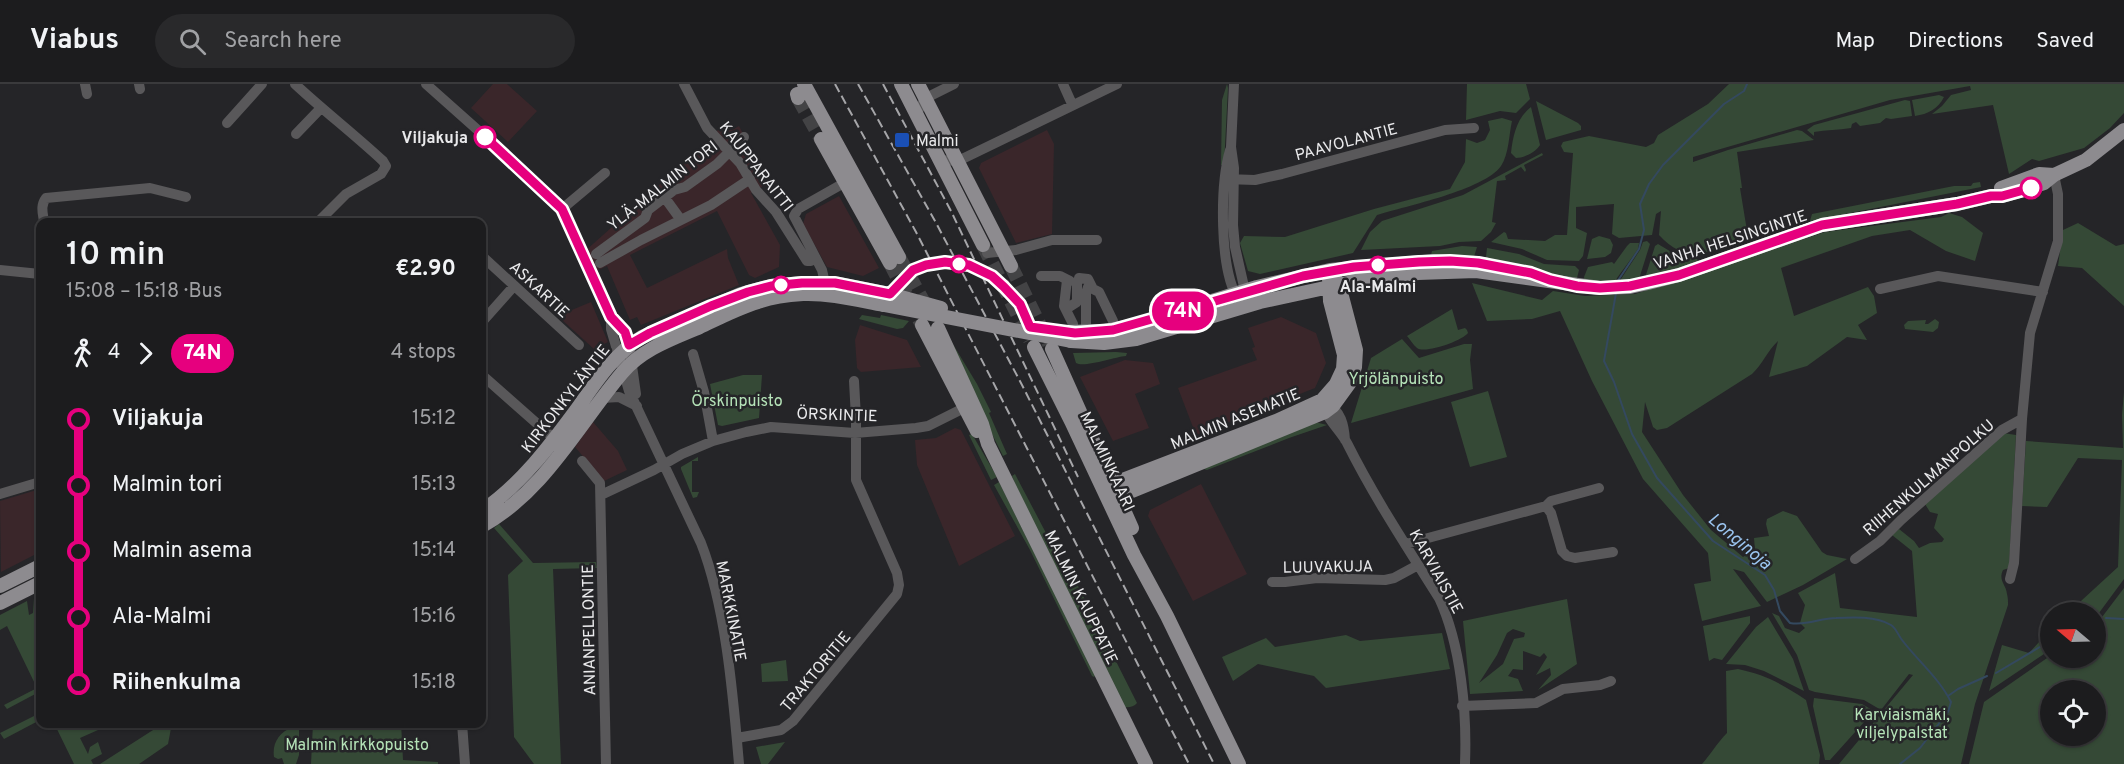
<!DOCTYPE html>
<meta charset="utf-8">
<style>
:root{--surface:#1c1c1e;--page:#29292b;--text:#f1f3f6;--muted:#a0a1a4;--line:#3a3a3c}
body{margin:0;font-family:Overpass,sans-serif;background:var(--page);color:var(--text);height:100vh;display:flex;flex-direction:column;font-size:22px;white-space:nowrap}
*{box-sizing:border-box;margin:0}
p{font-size:20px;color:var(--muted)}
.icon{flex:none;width:33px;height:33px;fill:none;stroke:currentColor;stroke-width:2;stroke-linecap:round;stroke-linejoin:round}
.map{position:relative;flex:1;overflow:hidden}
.side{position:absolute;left:36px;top:134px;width:450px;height:510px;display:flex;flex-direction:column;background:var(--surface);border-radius:12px;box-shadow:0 2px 4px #0004,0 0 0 2px var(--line)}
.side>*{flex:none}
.badge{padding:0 12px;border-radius:20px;font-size:21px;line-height:39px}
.needle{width:39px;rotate:289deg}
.fabs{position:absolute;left:2040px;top:518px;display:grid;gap:12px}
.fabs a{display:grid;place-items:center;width:66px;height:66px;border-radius:50%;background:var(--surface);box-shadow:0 2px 4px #0004,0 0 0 2px var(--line);font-size:30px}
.map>.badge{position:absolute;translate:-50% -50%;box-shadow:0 0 0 3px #fff}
.legs{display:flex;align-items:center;gap:9px;height:66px;padding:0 30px;font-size:20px}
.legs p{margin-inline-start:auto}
.summary{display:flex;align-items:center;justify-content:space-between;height:102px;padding:0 30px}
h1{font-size:33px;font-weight:600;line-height:45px}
ul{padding:0 30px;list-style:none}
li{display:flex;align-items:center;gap:21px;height:66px;font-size:22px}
li i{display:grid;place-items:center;width:9px;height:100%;margin:0 8px;background:currentColor}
li i::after{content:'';width:15px;height:15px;margin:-8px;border:4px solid;border-radius:50%;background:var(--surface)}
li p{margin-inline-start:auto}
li:first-child i{background:linear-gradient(#0000 50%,currentColor 0)}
li:last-child i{background:linear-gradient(currentColor 50%,#0000 0)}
header{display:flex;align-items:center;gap:36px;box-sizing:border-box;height:84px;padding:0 30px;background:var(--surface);border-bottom:2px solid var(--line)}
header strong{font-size:28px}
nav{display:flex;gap:33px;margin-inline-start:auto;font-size:21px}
.search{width:420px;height:54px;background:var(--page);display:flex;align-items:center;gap:15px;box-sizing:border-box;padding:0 21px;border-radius:33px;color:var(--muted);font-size:22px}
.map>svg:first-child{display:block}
.commercial{fill:#3a262a}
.green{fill:#354936;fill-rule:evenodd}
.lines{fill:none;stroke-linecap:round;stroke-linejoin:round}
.stream{stroke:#34495f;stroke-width:2}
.major-tunnel{stroke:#434345;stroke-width:14;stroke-dasharray:14 7;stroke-linecap:butt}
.minor{stroke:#59585a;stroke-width:10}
.major{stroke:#8d8b8f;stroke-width:14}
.rail{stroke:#a6a6a9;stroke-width:2;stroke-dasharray:9 4.5;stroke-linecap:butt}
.major-bridge{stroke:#8d8b8f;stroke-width:14}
.line-1-casing{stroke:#fff;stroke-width:14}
.line-1{stroke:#e6007e;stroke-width:9}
.stop-1-dot{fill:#fff;stroke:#e6007e;stroke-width:3}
.transit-dot{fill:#1a4fb4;stroke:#252528;stroke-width:2}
.labels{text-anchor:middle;stroke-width:5;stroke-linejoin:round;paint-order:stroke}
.stop-label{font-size:16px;font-weight:bold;fill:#eaeaec;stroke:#252528;text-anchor:end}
.poi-label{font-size:16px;fill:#eaeaec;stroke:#252528;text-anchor:start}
.street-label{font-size:16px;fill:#eaeaec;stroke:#252528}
.park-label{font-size:16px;fill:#b5e3b8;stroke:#252528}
.water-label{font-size:18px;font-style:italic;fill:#9bc5f0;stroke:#252528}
</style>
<header>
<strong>Viabus</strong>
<div class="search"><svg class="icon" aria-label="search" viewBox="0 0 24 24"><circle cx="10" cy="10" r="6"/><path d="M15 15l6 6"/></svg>Search here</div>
<nav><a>Map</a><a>Directions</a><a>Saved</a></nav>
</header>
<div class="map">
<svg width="2124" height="680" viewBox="0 0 2124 680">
<rect width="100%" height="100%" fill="#252528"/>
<path class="commercial" d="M493,0H507L537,27L508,58L471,24Z
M739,42L761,84L755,87L763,102L751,109L780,161L779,183L755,194L749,191L717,127L630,171L647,204L727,165L728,174L739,201L641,241L637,233L630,236L607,182L594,188L584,168L714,52L719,44L732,46Z
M1047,46L1054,60L1052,150L1016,159L979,84L981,79Z
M839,112L879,184L863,192L827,183L803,140L806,130Z
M591,218L608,258L594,265L561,235L567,228Z
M1281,233L1316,249L1326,279L1315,304L1196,351L1178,304L1257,276L1252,264L1255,263L1248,244Z
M860,241L907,256L921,283L861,288L857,284L855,256Z
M1125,276L1153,279L1160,300L1135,310L1149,344L1113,357L1080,293Z
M593,338L618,367L627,386L604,397L575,363Z
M955,344L961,346L1015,452L959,482L917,381L915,356L936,354Z
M1201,400L1247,490L1193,517L1148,432L1150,426Z
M40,405V468L1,488L0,417Z"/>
<path class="green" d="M1227,0L1228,4L1224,81H1221L1222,16Z
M1467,0H1526L1530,15L1516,29L1500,27L1466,36Z
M1729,0H2124V29L2110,44L2084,64L2039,77L2032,75L2009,90L1993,21L1932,30L1942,22L1951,11L1971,6L1970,2L1890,16L1693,73V78L1728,66L1797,46L1802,47L1814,56L1737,68L1742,104H1740L1748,153C1713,166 1689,184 1659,151L1661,127L1656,130L1652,151L1619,154L1612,150L1614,120L1576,123V144L1587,149L1583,172L1579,177L1547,176L1522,165L1491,158L1504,148L1506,149L1508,155L1545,157L1555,151H1567L1573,69L1564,68L1561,62L1563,58L1589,52L1646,63L1654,59L1658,51L1708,20Z
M1939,11L1944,13C1938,25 1928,30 1915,32L1912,16Z
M1905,16L1910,17L1912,32L1891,35L1886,34L1880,39L1860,42L1856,38L1852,40L1851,44C1838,46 1826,46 1814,48V52L1807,46L1814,41Z
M1536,17L1578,39L1581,42V46L1546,56Z
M1531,23L1540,61C1536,68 1524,74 1516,74L1511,69C1513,51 1517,34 1531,23Z
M1502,34L1512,37C1509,50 1509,70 1501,82C1484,106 1406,122 1377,131L1353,169L1260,190L1248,187L1240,159L1244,152L1285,153L1374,125L1450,105L1465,78L1466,55L1477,59L1485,56L1490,46L1488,37Z
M1542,69L1543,71L1524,81L1526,86L1525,88L1521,83L1505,92L1506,96L1497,97L1492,138L1496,139L1491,148L1481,157L1459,158L1440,162L1361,166L1370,148L1382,137L1463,111Z
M1980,98L1981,103L1810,137L1812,130L1954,102H1971L1973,99Z
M1949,129L1962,133L1983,149L1975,177L1946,167L1910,146L1872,152L1781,184L1794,232L1868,203L1874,212L1877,229L1858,241L1867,256L1847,253L1807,282L1769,293L1778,257C1767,267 1763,280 1752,290L1667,344L1657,346L1653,343L1645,318L1642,348L1683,411L1711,446L1743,473L1755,466L1754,454L1769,452L1766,440L1767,435L1783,427L1797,432L1822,468L1827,471L1847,475L1803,501L1767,518L1744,488L1733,485L1761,522L1702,537L1694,500L1711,497L1708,469L1643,395L1592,297L1560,227L1532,235L1487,237L1472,199L1542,216L1553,207L1585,212L1635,210L1825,148L1941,133Z
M2078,139L2116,162L2124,160V222L2082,184L2058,182L2063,146Z
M1599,152L1610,155L1613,161L1611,169L1605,173L1587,175L1592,155Z
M1647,157L1650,160L1639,195L1619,198L1640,166L1643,158Z
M1630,159H1639L1638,165L1631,175L1617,194L1615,199L1585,198L1584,193L1588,183L1612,178L1614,180L1627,162Z
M1658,160L1678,172L1697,175L1699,178L1645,194L1655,162Z
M1462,162L1477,163L1473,176L1431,171L1432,167Z
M1487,164L1519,170L1544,180L1575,182L1579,186L1577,194L1574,196L1496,179L1486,173Z
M1452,225L1458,246L1465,244L1467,246L1468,249C1462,257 1425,270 1417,264C1413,261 1410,255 1407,252Z
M862,231L880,234L881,231L909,237L903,244L897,245L859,235Z
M1935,235L1939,238L1938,244L1933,248L1905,245L1904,241L1908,237L1926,236L1925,240H1928Z
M939,244L945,247L977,300L991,328L989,329L1007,370L1003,372Z
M1402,255L1419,274L1464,260H1472L1470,276L1473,305L1351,339L1371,274Z
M1116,268L1127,269L1126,272C1114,273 1084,284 1076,279L1073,269Z
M743,291H762L759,334L722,342L718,341L710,300Z
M1488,307L1507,373L1470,383L1451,318Z
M2124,308V495L2096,533V528H2069L2118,483L2122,376L2078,374L2047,423L2022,422L2026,357L2123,364L2122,331Z
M1315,338L1327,341L1289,354L1207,386L1204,385L1203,382Z
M2003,349L2016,351L2009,484L2003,486C1998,497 2006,500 2007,510C2008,514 2008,517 2008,521L1975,620L1961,680H1839L1913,591L1909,590L1881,626L1864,616L1815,608L1809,606L1797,571L1772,529L1779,532L1785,544L1799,549L1805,544L1800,539L1805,521L1798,509L1835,489L1840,524L1917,533L1912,467L1892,451L1899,445L1914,457L1919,464L1930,459L1942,458L1944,455L1934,444L1938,430L1930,428L1925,420Z
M972,350L997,393L991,396L969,351Z
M698,373V377H692V408H699L697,413L693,414L681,385V383Z
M1015,390L1067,489L1071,488L1137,619C1134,623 1128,624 1124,623L1019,410L1012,392Z
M999,398L1096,591L1094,593L1092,592L1030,466L994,401Z
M499,440L533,479L596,478L597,484L553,485L561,680H534L514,653L508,491L523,477L494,444Z
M2124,504V680H1969L1984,618L2050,572L2096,573V541ZM2050,606H2096V651H2050Z
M40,511V611L39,608L7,625L4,621L37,604L7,542L0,546V531L27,517L29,531L33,529L34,514Z
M1567,515L1577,580L1538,606L1551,591L1550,584L1536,591L1547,573L1544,569L1540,573L1523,567V586L1513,585L1508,592L1518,595L1523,607L1470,610L1463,537ZM1513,545L1525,549L1524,553L1514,555L1503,580L1479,599L1497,571L1507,549Z
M1750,532V539L1722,576L1714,574L1709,577L1703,542Z
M1768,533L1793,575L1804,607L1764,587L1745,581L1726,580L1756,543Z
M2050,546V566L1989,607L2002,561L2029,569Z
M1442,549L1450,585L1326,604L1314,592L1258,580L1233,597L1222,573L1266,554L1275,563L1346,551L1360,557Z
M786,576L788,597L762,598L761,580Z
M1738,585C1766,591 1782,600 1806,616L1820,671L1819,680H1702C1711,670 1717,659 1727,649L1726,587Z
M1814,614L1862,620L1874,627L1830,676H1825L1813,622Z
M40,629V636L4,655L0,649Z
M54,639H95L98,646L80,654L88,670L90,663L98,658L102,670L91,676L93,680H74Z
M164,639H172L168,660L139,680H100Z
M313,639H401L403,676L438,678V680H311Z
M292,643H299V671L296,680H284L282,674L278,675L274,673C272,659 279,649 292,643Z
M785,658L768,680H761L756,663Z"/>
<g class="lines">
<path class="stream" d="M1617,198L1639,165L1644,146L1640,120L1649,100L1663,81L1724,20L1744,7L1747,0
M1616,209L1604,277L1614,298L1632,350L1657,394L1713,457L1765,491L1774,506L1780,527L1790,539C1807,542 1820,534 1836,534C1853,533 1876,532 1891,541C1896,544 1898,551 1902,556C1918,577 1939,594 1951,618L1948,628L1920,664L1900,680
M2106,534L2124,535
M1996,589L2050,557
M1948,612L1958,605L1987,592"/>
<path class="major-tunnel" d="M798,14L821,55
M983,161L1030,256
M899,173L928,226
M890,179L922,241
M1011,182L1049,260"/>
<path class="minor" d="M85,0L87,10
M139,0L140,5
M295,0C324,27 354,50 383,77L386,82L381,90L346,110L318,138
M426,0L517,81L562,125L611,233L620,241L628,254L636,310
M684,0L707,44L740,79L756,106L776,128L807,177H811
M1063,0L1072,20
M1234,0L1231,63L1234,84L1233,141L1235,163L1245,207L1243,223
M916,30L926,14L954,0
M227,39L262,0
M296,50L321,24
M1230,66C1220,101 1219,184 1238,215
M940,76L958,77L1117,0
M1225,95L1255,96L1282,90L1445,46L1474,44
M665,114L681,136
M562,125L605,89
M44,138C43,129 40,122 46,114L150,104L186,113
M987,169L1016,166L1052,156H1097
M596,170L645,134L648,126L674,106L685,103L717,80L744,53
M482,172L579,261
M600,179L641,156L711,121L750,95
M0,186L40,190
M1041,192H1060L1070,197
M1079,194L1088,195L1093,205L1099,208L1113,237
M1067,196L1064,222L1073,240
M825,199L822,186L794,132L798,125L851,95
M1880,205L1938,192L2043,208
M1066,225L1077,218V199
M611,233V245L629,307L701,459C726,523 733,611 739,680
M482,238L514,202
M1086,241V209L1088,203
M693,270L704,308L713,357
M482,291L559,359
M602,314L619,313L637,322
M1327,319C1341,327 1344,341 1345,356
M1323,320C1327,336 1340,346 1347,359C1374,413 1407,463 1439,514C1461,561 1467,628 1465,680
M582,377L600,399L606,680
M0,410L40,398
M601,411L654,386L682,370L713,357L746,348L771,343L855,349L916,344L928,342L970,321
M1546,422L1551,417L1599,404
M1406,460L1546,422L1551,429L1562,467L1567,472L1575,474L1613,468
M1855,475L1880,457L1901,436L2002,346L2022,335
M2010,495L2014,479L2022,335L2030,249L2058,157V110L2054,91
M1272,498H1285L1317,494L1385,496L1394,494L1418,481
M1462,622L1536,619L1563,605L1600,601L1611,597
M462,639L465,680
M737,654L781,646L793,637L897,510L899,501L897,489L856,396V334L854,297"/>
<path class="major" d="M804,0L899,173
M901,0L983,161
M918,0L1011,182
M797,10L798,14
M821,55L890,179
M2001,104L2039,90L2054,91
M922,241L977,347
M938,244L982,340L988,360L1146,680
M1067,248L1104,247L1135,241L1257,203L1330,186L1434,177L1485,180
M1071,257L1104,259L1136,255L1260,218L1357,197L1418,189L1476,187L1600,204L1630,203L1648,199L1679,191L1822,141L1957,120L1991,112H2002L2023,106L2044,99L2054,91L2086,76L2124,46
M1034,263L1071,337L1134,471L1167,532L1239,680
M1052,265L1132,444
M1107,411L1118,412L1132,407L1325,328L1333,322L1349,300L1355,283L1356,266L1339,201L1334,193
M1107,411L1113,401L1125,395L1276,337L1322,316L1336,300L1343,285L1344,271L1330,217L1329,194
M482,427C521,400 549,363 577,325C596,298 613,271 642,253L741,210L771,202L802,199H835L890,210
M482,442C544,408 578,341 622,289C642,265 672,255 700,243C719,234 738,224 758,218C772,213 788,211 803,210C830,209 857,216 884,221
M0,502L40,482
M0,519L40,499"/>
<path class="rail" d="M835,0L916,148L1189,680
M858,0L935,137L1022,301L1214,680
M883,0L951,127L1078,393"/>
<path class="major-bridge" d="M890,210L941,224
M884,221L1071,257"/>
</g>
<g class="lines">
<g class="line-1-casing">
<path id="line-1" d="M485,53L562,125L611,233L625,248L629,261L650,249L711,222L748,208L771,202L802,199H835L890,210L913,186L926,181L945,178L969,181L992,192L1004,203L1020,220L1030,243L1075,249L1113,246L1303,192L1354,183L1419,178L1450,177L1478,179L1531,189L1550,196L1577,202L1600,204L1630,202L1679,191L1822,141L1957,120L1991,112H2002L2031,104"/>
</g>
<use href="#line-1" class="line-1"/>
</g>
<g class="stop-1-dot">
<circle cx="485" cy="53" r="10"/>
<circle cx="2031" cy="104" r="10"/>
<circle cx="959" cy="180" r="8"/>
<circle cx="1378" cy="181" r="8"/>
<circle cx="781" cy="201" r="8"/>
</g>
<rect class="transit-dot" x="894" y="48" width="16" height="16" rx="3"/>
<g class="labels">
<g class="stop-label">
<text x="468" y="59">Viljakuja</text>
<text x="1378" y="208" text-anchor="middle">Ala-Malmi</text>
</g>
<g class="poi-label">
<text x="916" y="62">Malmi</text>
</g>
<g class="street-label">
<text transform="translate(1346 57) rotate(-15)" y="6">PAAVOLANTIE</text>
<text transform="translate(757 82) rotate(52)" y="6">KAUPPARAITTI</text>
<text transform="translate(662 101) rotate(-38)" y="6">YLÄ-MALMIN TORI</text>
<text transform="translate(1730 155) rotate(-18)" y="6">VANHA HELSINGINTIE</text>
<text transform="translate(540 205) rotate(43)" y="6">ASKARTIE</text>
<text transform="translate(565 314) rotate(-52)" y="6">KIRKONKYLÄNTIE</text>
<text transform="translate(837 330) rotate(2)" y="6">ÖRSKINTIE</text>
<text transform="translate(1235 334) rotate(-22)" y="6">MALMIN ASEMATIE</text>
<text transform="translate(1108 377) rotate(65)" y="6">MALMINKAARI</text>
<text transform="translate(1928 393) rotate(-41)" y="6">RIIHENKULMANPOLKU</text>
<text transform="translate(1328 482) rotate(-1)" y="6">LUUVAKUJA</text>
<text transform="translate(1437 487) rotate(61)" y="6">KARVIAISTIE</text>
<text transform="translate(1082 513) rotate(64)" y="6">MALMIN KAUPPATIE</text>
<text transform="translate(732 527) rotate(79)" y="6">MARKKINATIE</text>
<text transform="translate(588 546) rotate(-91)" y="6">ANIANPELLONTIE</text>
<text transform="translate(815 587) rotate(-50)" y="6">TRAKTORITIE</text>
</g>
<g class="park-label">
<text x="1396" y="300">Yrjölänpuisto</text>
<text x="737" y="322">Örskinpuisto</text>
<text x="1902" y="636">Karviaismäki,<tspan x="1902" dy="18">viljelypalstat</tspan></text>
<text x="357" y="666">Malmin kirkkopuisto</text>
</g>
<g class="water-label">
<text transform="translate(1740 457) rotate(40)" y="6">Longinoja</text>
</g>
</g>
</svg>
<div class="fabs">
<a><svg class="needle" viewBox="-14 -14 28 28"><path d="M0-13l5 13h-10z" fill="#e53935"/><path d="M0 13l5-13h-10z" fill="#a0a1a4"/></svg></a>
<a><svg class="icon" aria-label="locate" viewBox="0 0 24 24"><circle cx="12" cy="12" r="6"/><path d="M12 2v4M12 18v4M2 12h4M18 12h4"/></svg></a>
</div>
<b class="badge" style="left:1183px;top:227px;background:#e6007e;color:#fff">74N</b>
<section class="side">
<div class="summary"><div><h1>10 min</h1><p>15:08 – 15:18 · Bus</p></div><b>€2.90</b></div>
<div class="legs"><svg class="icon" aria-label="walk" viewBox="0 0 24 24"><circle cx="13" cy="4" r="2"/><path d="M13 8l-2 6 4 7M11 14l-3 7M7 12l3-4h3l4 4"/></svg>4<svg class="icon" aria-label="forward" viewBox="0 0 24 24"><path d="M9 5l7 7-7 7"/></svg><b class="badge" style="background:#e6007e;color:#fff">74N</b><p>4 stops</p></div>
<ul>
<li><i style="color:#e6007e"></i><b>Viljakuja</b><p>15:12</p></li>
<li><i style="color:#e6007e"></i><span>Malmin tori</span><p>15:13</p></li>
<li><i style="color:#e6007e"></i><span>Malmin asema</span><p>15:14</p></li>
<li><i style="color:#e6007e"></i><span>Ala-Malmi</span><p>15:16</p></li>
<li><i style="color:#e6007e"></i><b>Riihenkulma</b><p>15:18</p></li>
</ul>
</section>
</div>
